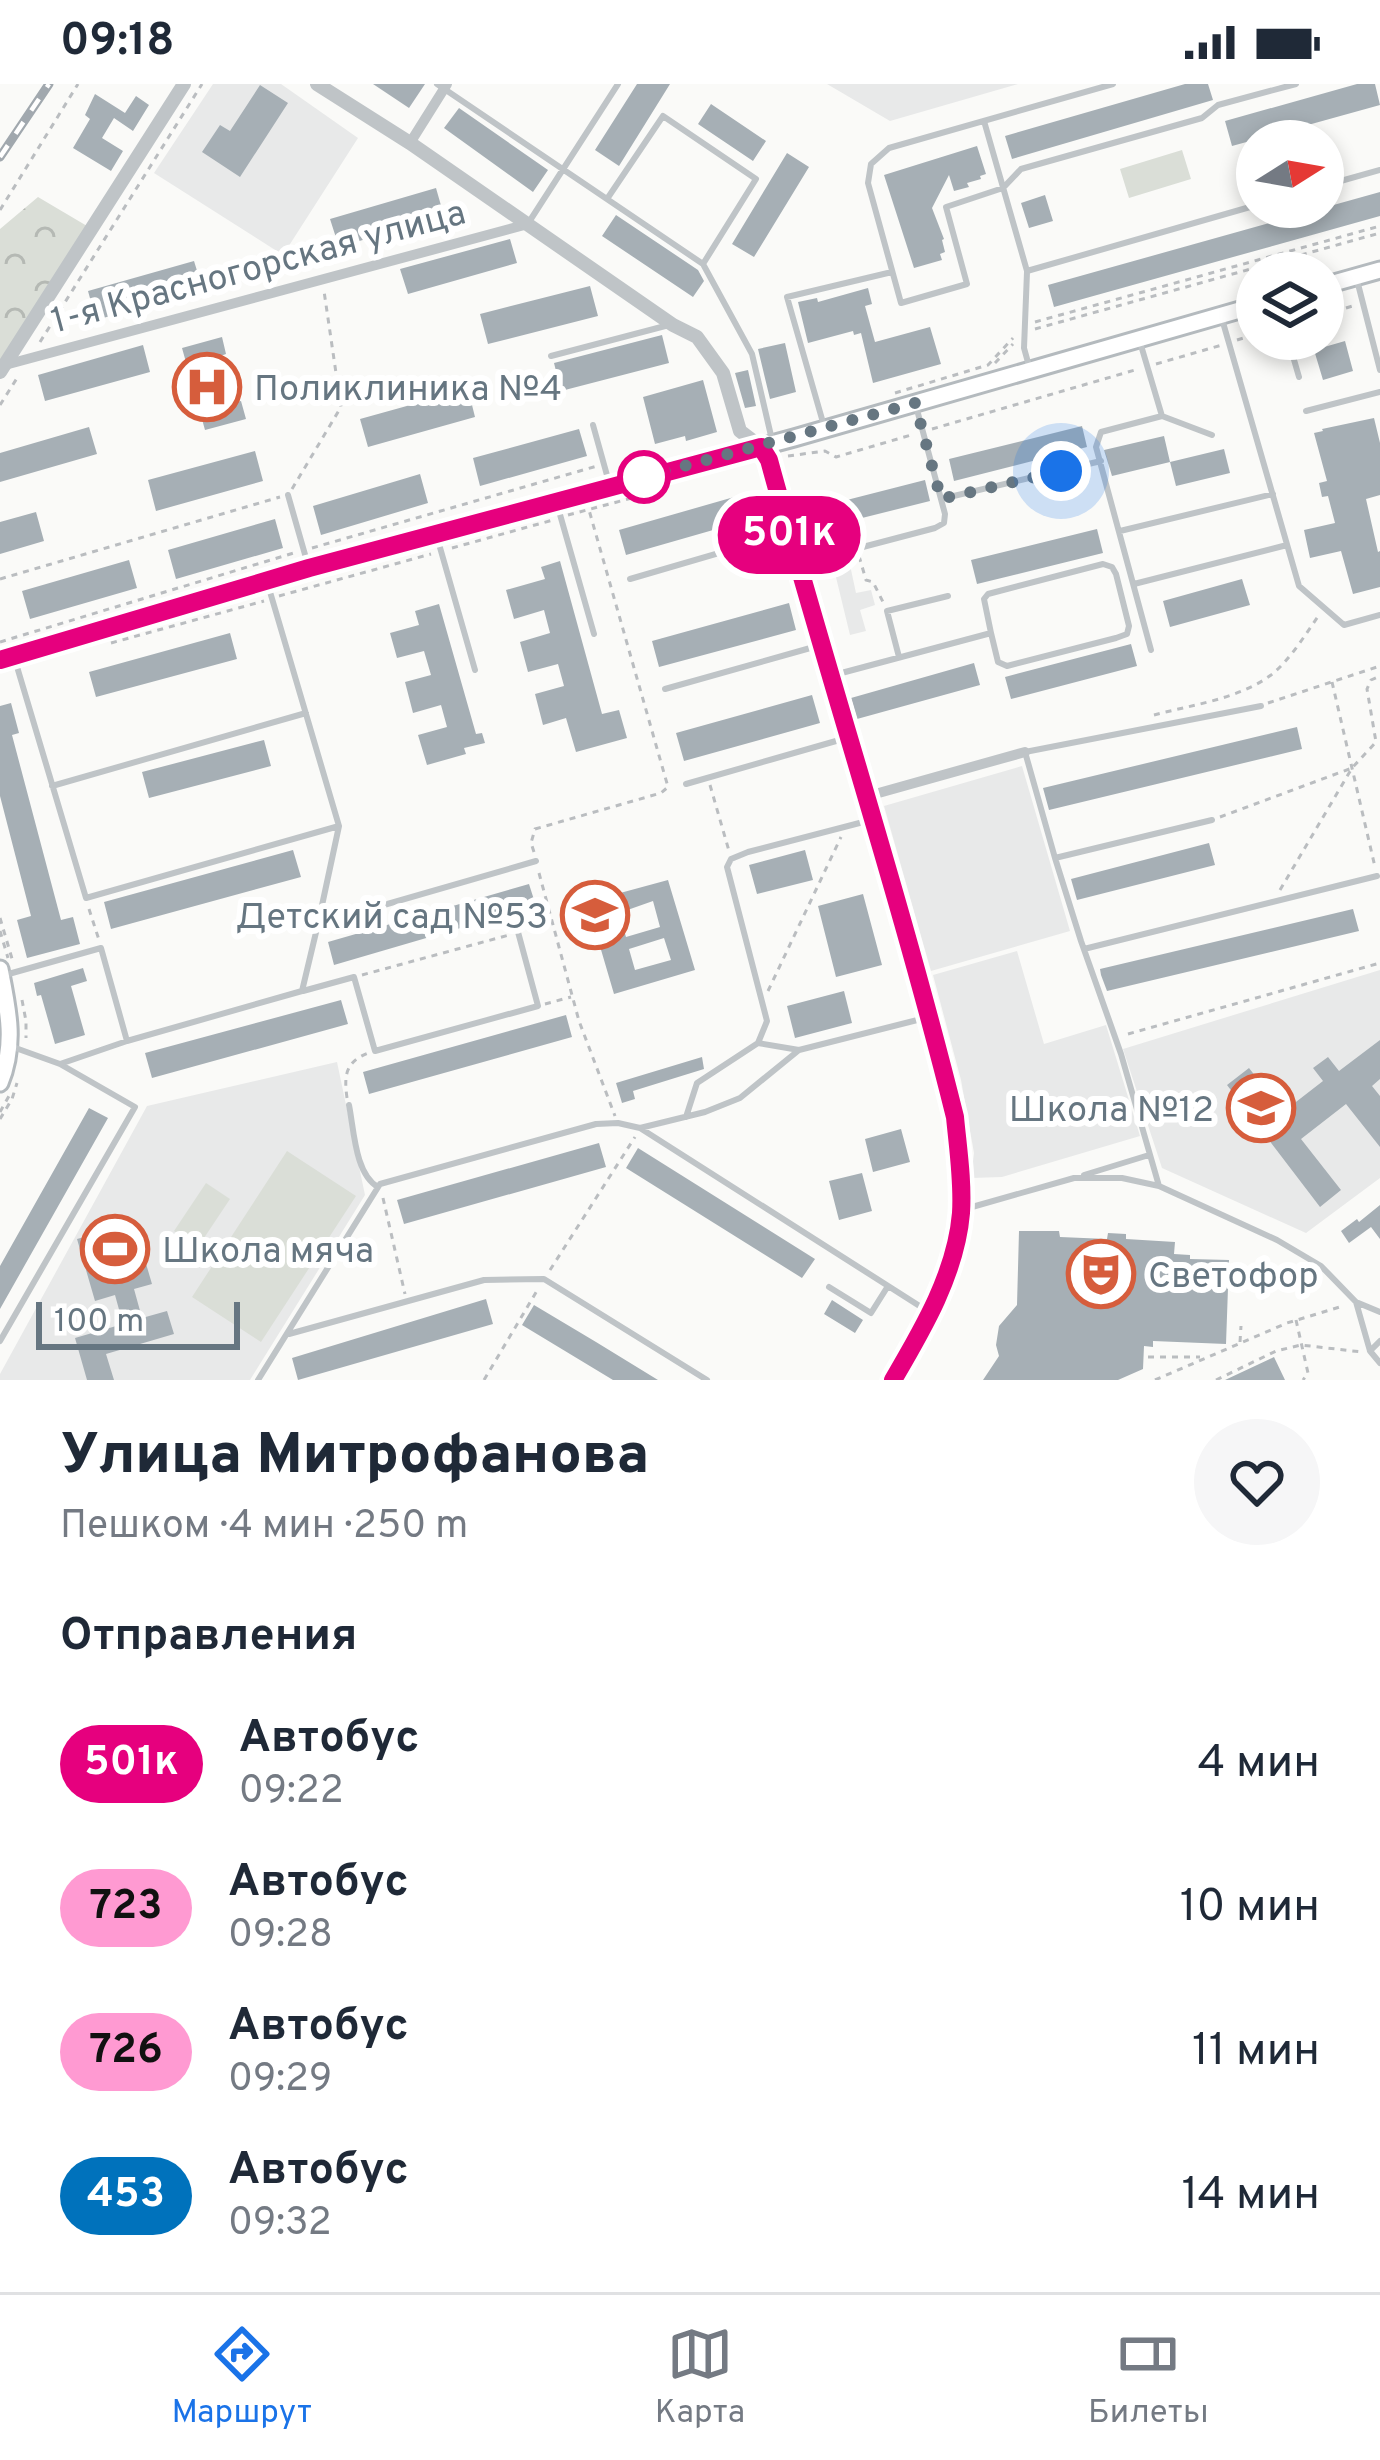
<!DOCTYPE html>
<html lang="ru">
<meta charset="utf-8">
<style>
:root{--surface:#fff;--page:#f6f6f7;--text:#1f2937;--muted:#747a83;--line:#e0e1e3;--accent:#1a73e8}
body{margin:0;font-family:Overpass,sans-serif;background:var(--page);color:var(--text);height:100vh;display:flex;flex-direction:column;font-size:45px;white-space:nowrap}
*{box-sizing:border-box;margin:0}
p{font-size:39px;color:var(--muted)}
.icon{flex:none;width:66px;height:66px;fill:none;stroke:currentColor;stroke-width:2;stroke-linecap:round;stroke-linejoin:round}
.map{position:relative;height:1296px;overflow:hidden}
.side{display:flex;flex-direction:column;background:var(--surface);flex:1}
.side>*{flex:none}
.badge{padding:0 24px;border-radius:39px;font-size:42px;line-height:78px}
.needle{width:78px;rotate:79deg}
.tools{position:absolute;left:1236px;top:36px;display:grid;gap:24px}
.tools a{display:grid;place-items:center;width:108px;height:108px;border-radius:50%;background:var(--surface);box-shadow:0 6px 18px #0003;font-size:60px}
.scale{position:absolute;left:36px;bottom:30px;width:204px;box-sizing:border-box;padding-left:12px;border:6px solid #667681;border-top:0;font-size:33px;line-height:42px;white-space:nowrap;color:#667681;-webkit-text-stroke:9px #fff;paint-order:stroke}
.you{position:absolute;width:60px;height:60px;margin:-30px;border:9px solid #fff;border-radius:50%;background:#1a73e8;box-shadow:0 0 0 18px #1a73e833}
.map>.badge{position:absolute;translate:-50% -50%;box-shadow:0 0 0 6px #fff}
h2{padding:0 60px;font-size:45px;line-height:108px}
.round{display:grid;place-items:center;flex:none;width:126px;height:126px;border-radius:63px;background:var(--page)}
.head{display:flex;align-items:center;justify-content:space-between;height:204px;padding:0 60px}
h1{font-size:57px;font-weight:800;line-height:90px}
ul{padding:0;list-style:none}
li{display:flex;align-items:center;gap:36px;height:144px;padding:0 60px}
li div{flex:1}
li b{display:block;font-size:45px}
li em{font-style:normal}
li .badge{min-width:132px;font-weight:700;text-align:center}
.status{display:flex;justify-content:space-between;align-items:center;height:84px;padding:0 60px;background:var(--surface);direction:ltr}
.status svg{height:33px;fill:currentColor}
.dock{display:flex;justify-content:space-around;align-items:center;height:168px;border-top:3px solid var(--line);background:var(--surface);font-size:33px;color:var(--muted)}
.dock a{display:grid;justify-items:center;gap:6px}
.dock .current{color:var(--accent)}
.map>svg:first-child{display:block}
.built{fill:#e8e9e9}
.forest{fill:url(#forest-crowns)}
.pitch{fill:#daded7}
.building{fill:#a6afb5;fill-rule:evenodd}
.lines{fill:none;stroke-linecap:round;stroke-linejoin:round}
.secondary-casing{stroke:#b4babe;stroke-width:21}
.path{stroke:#babdc0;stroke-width:3;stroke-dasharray:6 6;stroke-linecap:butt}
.service{stroke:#bfc4c7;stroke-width:6}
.minor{stroke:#bfc4c7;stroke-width:10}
.tertiary{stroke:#bfc4c7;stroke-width:14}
.secondary{stroke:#fff;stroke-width:15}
.rail-casing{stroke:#a1a8ae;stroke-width:9}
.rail{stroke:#fff;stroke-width:4.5;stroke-dasharray:14;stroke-linecap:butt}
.line-casing{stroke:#fff;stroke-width:27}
.line{stroke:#e6007e;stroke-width:18}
.walk{stroke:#667681;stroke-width:12;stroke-dasharray:0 21.6}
.stop-dot{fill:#fff;stroke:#e6007e;stroke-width:6}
.labels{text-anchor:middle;stroke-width:12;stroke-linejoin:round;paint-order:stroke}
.street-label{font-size:36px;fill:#667681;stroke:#fff}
.poi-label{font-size:36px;fill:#667681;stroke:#fff;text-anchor:start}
</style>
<div class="status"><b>09:18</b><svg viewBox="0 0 49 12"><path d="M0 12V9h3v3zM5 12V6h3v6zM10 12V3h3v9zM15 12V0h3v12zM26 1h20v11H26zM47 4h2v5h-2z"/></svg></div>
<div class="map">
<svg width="1380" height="1296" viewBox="0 0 1380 1296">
<defs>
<pattern id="forest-crowns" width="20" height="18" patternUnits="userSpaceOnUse" patternTransform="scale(3)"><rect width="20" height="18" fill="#daded7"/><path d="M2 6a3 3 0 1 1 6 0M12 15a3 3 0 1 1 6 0" fill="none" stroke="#b5b9b4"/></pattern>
</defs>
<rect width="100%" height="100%" fill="#fafaf8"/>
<path class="built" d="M213,0H281L358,54L283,171L154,89Z
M827,0H1018L890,37Z
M850,481L856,509L871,506L875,521L860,526L866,547L850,551L834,485Z
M1022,682L1070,847L931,887L884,722Z
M1017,867L1044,960L1106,941L1140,1052L1002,1093L971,1094L974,1069L961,996L933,891Z
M1380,886V1094L1306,1149L1162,1084L1123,965Z
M337,978L365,1111L250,1296H0V1290L147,1022Z"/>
<path class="forest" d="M38,113L87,142L0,281V145Z"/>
<path class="pitch" d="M1182,66L1191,95L1129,114L1120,85Z
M287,1067L356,1112L261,1258L192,1213Z
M206,1099L230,1115L198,1163L174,1147Z"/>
<path class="building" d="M373,0H425L409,24Z
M637,0H670L619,82L595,66Z
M1185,0H1208L1213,16L1012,75L1005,52Z
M1357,0H1375L1380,21L1232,62L1225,37Z
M260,1L288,19L240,93L202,68L220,41L230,47Z
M95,10L125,29L136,12L149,21L133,47L114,34L102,54L123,67L111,87L73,64L90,35L85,31Z
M711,20L766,57L753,77L698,40Z
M459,24L548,86L533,108L444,44Z
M977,62L986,90L980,92L981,95L967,99L969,103L954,107L949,91L932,124L944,155L942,156L945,168L940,170L942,176L914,184L884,91Z
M787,69L809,83L754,173L732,160Z
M436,104L444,132L339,163L330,135Z
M1380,108V132L1054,223L1048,201Z
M1045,111L1053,137L1029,144L1021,119Z
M616,131L698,186L704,197L693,213L602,152Z
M510,155L517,179L408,210L400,185Z
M194,177L203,206L96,236L88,207Z
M590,202L598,232L488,260L480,230Z
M868,204L872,220L865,222L875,258L930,243L941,280L873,299L861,249L854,251L853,247L808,259L798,218L817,214L818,218Z
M662,251L669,279L561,307L554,279Z
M222,253L226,270L215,274L228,320L241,317L246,335L205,346L182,264Z
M1345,257L1353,287L1323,296L1314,266Z
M785,259L796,308L770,315L758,265Z
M143,261L150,288L45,317L38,291Z
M748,286L756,322L745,324L735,289Z
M703,296L717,348L686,357L685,352L655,360L643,313Z
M468,305L475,333L368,363L360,335Z
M1374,334L1380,359V411L1366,415L1378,468L1380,467V503L1353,510L1341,467L1310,474L1304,446L1335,439L1328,412L1322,413L1319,399L1327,397L1314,349L1323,347L1322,345Z
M1082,342L1087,363L954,397L949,375Z
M89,343L97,370L0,398V369Z
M579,345L587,372L480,402L473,374Z
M1164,352L1170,378L1112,392L1104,366Z
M1224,365L1230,389L1176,402L1170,378Z
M255,367L263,397L156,427L148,396Z
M420,390L428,419L321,451L313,422Z
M925,396L930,417L802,449L796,429Z
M755,407L762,432L626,471L619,446Z
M36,428L44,457L0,470V438Z
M275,435L283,464L176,495L168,466Z
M1097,445L1103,469L977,500L971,476Z
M129,476L137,504L30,535L22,507Z
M560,477L602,630L619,626L627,654L576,668L566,634L543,641L535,610L564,602L558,580L528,588L520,558L550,549L544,526L514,535L506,506L545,495L541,483Z
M1242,495L1250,521L1170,543L1163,517Z
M789,519L796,546L659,583L652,557Z
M439,520L476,650L482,649L485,659L464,664L466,670L427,681L418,651L447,643L441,621L413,629L405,598L431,591L424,567L397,574L390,549L419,541L415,527Z
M230,549L237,575L96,613L89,588Z
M1131,560L1137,582L1011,615L1005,593Z
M974,579L980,601L857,635L851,614Z
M812,611L820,639L684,677L676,649Z
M11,619L19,649L12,651L61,836L73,833L80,860L27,874L17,836L31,832L0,712V622Z
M1297,643L1302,665L1049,726L1043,704Z
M264,656L271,682L149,714L142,688Z
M1209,759L1215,781L1077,816L1071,795Z
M293,766L301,793L111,845L104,818Z
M805,766L813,796L757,810L749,781Z
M668,796L695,886L614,910L587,818ZM653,817L660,843L626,853L619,829ZM664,854L671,876L635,886L629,865Z
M529,800L536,822L334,881L328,858Z
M863,810L882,881L836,893L818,822Z
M1353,825L1359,847L1107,907L1101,891L1100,885Z
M83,884L87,897L71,902L85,951L55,960L41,911L37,912L34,899Z
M844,907L852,939L795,954L787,922Z
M341,916L348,940L152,994L145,969Z
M566,931L572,953L369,1010L363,988Z
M1380,956V995L1372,1002L1380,1012V1063L1346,1020L1301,1055L1341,1106L1320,1123L1227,1001L1249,984L1283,1028L1323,997L1313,984L1328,973L1339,987Z
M702,973L704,985L633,1007L635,1015L622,1019L616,999Z
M89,1024L108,1034L0,1225V1182Z
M901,1045L910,1078L873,1088L865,1055Z
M599,1059L606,1083L404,1140L397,1116Z
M638,1064L815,1175L802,1194L626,1084Z
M862,1089L872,1127L839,1136L829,1097Z
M1380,1121V1155L1371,1143L1349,1159L1341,1147L1357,1135L1359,1138Z
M134,1139L152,1200L134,1205L142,1234L167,1227L174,1250L106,1270L114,1296H87L75,1254L123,1240L115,1211L95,1217L77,1155Z
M1019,1147H1059L1060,1153L1107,1155L1108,1149L1126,1150V1155L1175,1158L1174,1170L1190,1171V1175L1229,1176L1226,1260L1153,1257V1263L1144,1262L1143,1285L1118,1296H983L999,1272L996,1261L999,1242L1017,1221Z
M486,1215L493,1240L298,1296L292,1274Z
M832,1216L863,1236L855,1249L824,1230Z
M534,1221L596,1258L658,1296H613L522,1241Z
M1274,1273L1285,1296H1225Z"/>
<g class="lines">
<g class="secondary-casing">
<path id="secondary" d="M1323,202L1380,186
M0,576L309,484L794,354L1257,221
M0,885C8,925 16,960 0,999"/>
</g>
<path class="path" d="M0,126L78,0
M1323,231L1356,221
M1035,238L1380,142
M1035,245L1380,149
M1237,256L1257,250
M40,258L202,0
M995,279L1013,260
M1156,280L1222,261
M895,309L988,281L1013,254
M0,321L19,291
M932,345L1135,286
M788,372L825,367L836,373L911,351
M292,405L341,323L324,207
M568,431L651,409
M312,464L597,382
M452,464L553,436
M859,472L866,496L873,498L884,520
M0,495L280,413
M279,512L431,470
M0,558L297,468
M111,559L264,517
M1332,598L1375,783
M1268,619L1380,582
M1154,631C1191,621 1239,615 1271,591C1290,576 1305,551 1319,531
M710,701L729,767
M1220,733L1352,684
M534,768L531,759L535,745L661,709L668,703L589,426
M539,789L579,937L615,1032
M1280,806L1352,684L1376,658L1367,605L1371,596L1380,592
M89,825L99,856
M0,834L13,878
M0,847L8,874
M362,891L509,851
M768,907L841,753
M22,916L26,937V954
M545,920L571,913
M1128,950L1380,879
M347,1014C344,992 345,978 368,969
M0,1028L9,1012
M0,1035L12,1015L17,999
M383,1114L405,1210
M550,1186L635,1053
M1296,1236L1308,1289L1303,1296
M1240,1258L1241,1242
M1148,1273H1200
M484,1296L538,1205
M1155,1296L1287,1239L1343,1222
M1216,1296L1276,1267L1301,1261L1362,1268"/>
<path class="service" d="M437,0L703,180L752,270L772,356
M1113,0L889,64L871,80L868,99L901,219L967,200L946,123L1003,104L1021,85L1202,34L1218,21L1296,0
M984,37L1027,187L1257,121
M1323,102L1380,86
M607,115L663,32L756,95L703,180
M529,138L618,0
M1027,188L1024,264L1029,282
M1357,196L1380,286
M1222,235L1299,502L1344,541L1380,531
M1288,255L1299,293
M1140,258L1162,332L1212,351
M551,272L669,241
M1306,327L1380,308
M593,341L610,402
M824,342L787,213L892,188
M288,411L308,481
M941,415L1101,377
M557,420L594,550
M1120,447L1273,410
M437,453L475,586
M802,479L935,444L944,439L945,430L916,322
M630,495L788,449
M1134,500L1287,461
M268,501L339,742L318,840
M1151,566L1096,363L1101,348L1162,332
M899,573L887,527L948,512
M15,576L86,814L339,742
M834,591L991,549L984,515L988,510L1103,480L1112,483L1116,490L1129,542L1127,550L1116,554L1007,582L998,578L991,549
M665,605L821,561
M686,700L850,653
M52,702L306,629
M1055,774L1212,736
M1084,865L1377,792
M5,891L101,864L127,957
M303,907L354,893L375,967L538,922L518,848
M758,959L767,937L727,783L731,775L748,768L871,736
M799,966L929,933
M60,980L127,957L302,907L318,840L536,777
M349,1021C354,1046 355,1090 378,1103
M640,1044L705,1028L740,1014L799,966L758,959L697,999L686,1033
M1084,1091L1149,1071
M1159,1102L1121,970L1081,857L1055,774L1025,668L1261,622
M965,1125L1074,1094H1122L1159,1102L1277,1156L1321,1182L1356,1218L1380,1228
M829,1203L871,1229L888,1202
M1356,1218L1370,1267L1380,1279
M289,1250L484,1196L544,1195L707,1296
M0,1257L135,1023L60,980L10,962
M1370,1267L1380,1257
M258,1296L380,1100L596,1040L618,1039L640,1044L929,1228"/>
<path class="minor" d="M410,59L447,0
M5,281L528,140
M868,712L1025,668"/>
<path class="tertiary" d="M317,0L410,59L673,241L697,253L723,289L740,347L761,363L769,376L868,712L955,1033C958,1065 963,1097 961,1129C956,1189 923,1245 893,1296
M0,288L184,0"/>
<use href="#secondary" class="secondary"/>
<g class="rail-casing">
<path id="rail" d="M0,73L49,0"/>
</g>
<use href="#rail" class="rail"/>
</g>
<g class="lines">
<g class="line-casing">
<path id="line" d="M0,576L309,484L761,363L769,376C829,596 900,812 955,1033C958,1065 963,1097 961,1129C956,1189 923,1245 893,1296"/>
</g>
<use href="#line" class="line"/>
<path class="walk" d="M644,393L915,319L941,415L1061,387"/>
</g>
<defs>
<g id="hospital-ring" transform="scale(3.45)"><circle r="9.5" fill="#fff" stroke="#d65d3c" stroke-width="1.5"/><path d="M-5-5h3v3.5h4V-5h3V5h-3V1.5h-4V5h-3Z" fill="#d65d3c"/></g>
<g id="school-ring" transform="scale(3.45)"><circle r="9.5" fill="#fff" stroke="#d65d3c" stroke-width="1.5"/><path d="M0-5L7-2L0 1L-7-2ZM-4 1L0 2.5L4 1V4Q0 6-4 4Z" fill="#d65d3c"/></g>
<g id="stadium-ring" transform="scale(3.45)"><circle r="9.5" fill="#fff" stroke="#d65d3c" stroke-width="1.5"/><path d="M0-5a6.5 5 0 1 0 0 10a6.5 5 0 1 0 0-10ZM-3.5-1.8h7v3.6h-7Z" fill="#d65d3c"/></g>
<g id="theatre-ring" transform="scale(3.45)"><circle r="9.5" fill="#fff" stroke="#d65d3c" stroke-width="1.5"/><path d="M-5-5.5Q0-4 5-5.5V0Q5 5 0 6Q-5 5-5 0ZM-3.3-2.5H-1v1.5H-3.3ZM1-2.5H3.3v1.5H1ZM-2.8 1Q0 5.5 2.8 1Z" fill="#d65d3c"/></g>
</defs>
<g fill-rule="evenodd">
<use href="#hospital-ring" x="207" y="303"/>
<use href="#school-ring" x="595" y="831"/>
<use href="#school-ring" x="1261" y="1024"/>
<use href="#stadium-ring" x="115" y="1165"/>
<use href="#theatre-ring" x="1101" y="1190"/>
</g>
<circle class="stop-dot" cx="644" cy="393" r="24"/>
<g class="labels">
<g class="street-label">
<text transform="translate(258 181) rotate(-15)" y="13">1-я Красногорская улица</text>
</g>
<g class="poi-label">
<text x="254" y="316">Поликлиника №4</text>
<text x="548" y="844" text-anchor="end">Детский сад №53</text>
<text x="1214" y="1037" text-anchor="end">Школа №12</text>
<text x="162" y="1178">Школа мяча</text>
<text x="1148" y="1203">Светофор</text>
</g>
</g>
</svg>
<div class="tools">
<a><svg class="needle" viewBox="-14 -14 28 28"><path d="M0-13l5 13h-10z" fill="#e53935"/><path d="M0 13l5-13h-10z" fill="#747a83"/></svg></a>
<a><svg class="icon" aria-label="layers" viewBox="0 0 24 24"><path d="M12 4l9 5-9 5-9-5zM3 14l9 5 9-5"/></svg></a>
</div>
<div class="scale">100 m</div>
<div class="you" style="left:1061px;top:387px"></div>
<b class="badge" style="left:789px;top:451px;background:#e6007e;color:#fff">501к</b>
</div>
<section class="side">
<div class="head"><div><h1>Улица Митрофанова</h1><p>Пешком · 4 мин · 250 m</p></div><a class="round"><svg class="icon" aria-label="heart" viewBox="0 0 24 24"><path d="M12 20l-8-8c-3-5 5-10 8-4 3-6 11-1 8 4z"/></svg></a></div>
<h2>Отправления</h2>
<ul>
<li><span class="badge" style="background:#e6007e;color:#fff">501к</span><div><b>Автобус</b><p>09:22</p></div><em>4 мин</em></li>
<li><span class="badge" style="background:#ff9ad2;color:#111">723</span><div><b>Автобус</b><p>09:28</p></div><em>10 мин</em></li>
<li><span class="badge" style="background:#ff9ad2;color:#111">726</span><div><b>Автобус</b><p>09:29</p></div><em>11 мин</em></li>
<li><span class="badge" style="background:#0072bc;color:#fff">453</span><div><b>Автобус</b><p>09:32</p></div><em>14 мин</em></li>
</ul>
</section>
<nav class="dock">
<a class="current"><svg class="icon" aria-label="directions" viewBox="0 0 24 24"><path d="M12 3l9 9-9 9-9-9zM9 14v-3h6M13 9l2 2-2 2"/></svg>Маршрут</a>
<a><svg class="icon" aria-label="map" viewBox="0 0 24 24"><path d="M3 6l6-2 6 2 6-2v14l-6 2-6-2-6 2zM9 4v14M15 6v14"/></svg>Карта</a>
<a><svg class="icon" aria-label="tickets" viewBox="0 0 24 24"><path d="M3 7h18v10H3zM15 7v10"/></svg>Билеты</a>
</nav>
